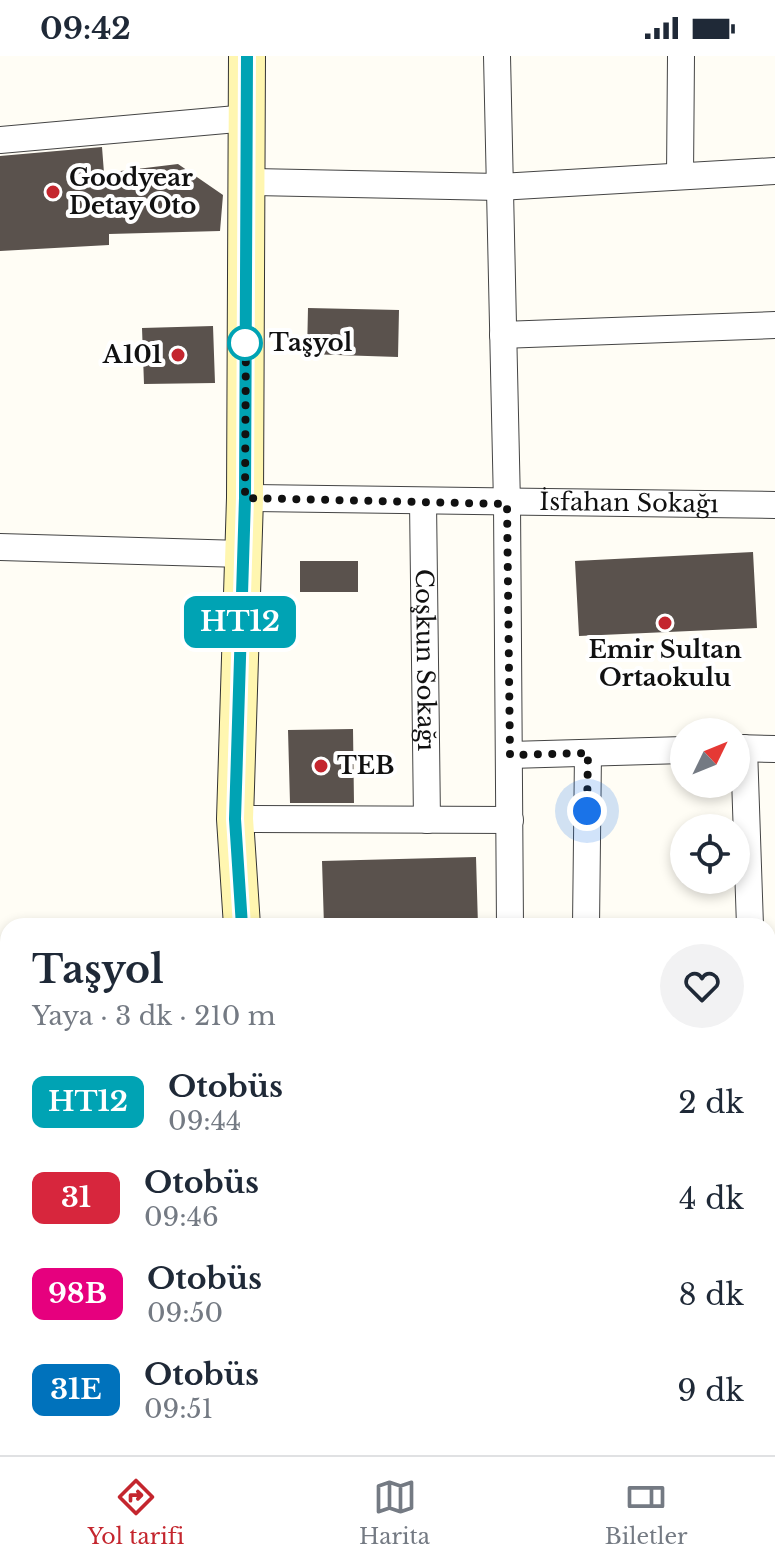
<!DOCTYPE html>
<html lang="tr">
<meta charset="utf-8">
<style>
:root{--surface:#fff;--page:#f2f2f3;--text:#1f2937;--muted:#747a83;--line:#e0e1e3;--accent:#c4262e}
body{margin:0;font-family:"Libre Baskerville",serif;background:var(--page);color:var(--text);height:100vh;display:flex;flex-direction:column;font-size:30px;white-space:nowrap}
*{box-sizing:border-box;margin:0}
p{font-size:26px;color:var(--muted)}
.icon{flex:none;width:44px;height:44px;fill:none;stroke:currentColor;stroke-width:2;stroke-linecap:round;stroke-linejoin:round}
.map{position:relative;flex:1;overflow:hidden}
.sheet{position:absolute;left:0px;top:862px;width:776px;height:538px;display:flex;flex-direction:column;background:var(--surface);border-radius:24px 24px 0 0;box-shadow:0 4px 12px #0003}
.sheet>*{flex:none}
.badge{padding:0 16px;border-radius:12px;font-size:28px;line-height:52px}
.needle{width:52px;rotate:47deg}
.controls{position:absolute;left:670px;top:662px;display:grid;gap:16px}
.controls a{display:grid;place-items:center;width:80px;height:80px;border-radius:50%;background:var(--surface);box-shadow:0 4px 12px #0003;font-size:40px}
.you{position:absolute;width:40px;height:40px;margin:-20px;border:6px solid #fff;border-radius:50%;background:#1a73e8;box-shadow:0 0 0 12px #1a73e833}
.map>.badge{position:absolute;translate:-50% -50%;box-shadow:0 0 0 4px #fff}
.round{display:grid;place-items:center;flex:none;width:84px;height:84px;border-radius:42px;background:var(--page)}
.summary{display:flex;align-items:center;justify-content:space-between;height:136px;padding:0 32px}
h1{font-size:38px;font-weight:800;line-height:60px}
ul{padding:0;list-style:none}
li{display:flex;align-items:center;gap:24px;height:96px;padding:0 32px}
li div{flex:1}
li b{display:block;font-size:30px}
li em{font-style:normal}
li .badge{min-width:88px;font-weight:700;text-align:center}
.status{display:flex;justify-content:space-between;align-items:center;height:56px;padding:0 40px;background:var(--surface);direction:ltr}
.status svg{height:22px;fill:currentColor}
.dock{display:flex;justify-content:space-around;align-items:center;height:112px;border-top:2px solid var(--line);background:var(--surface);font-size:22px;color:var(--muted)}
.dock a{display:grid;justify-items:center;gap:4px}
.dock .on{color:var(--accent)}
.map>svg:first-child{display:block}
.building{fill:#5a524d}
.lines{fill:none;stroke-linecap:round;stroke-linejoin:round}
.minor-casing{stroke:#444;stroke-width:28}
.secondary-casing{stroke:#333;stroke-width:38}
.minor{stroke:#fff;stroke-width:26}
.secondary{stroke:#fff6b0;stroke-width:36}
.line-casing{stroke:#fff;stroke-width:18}
.line{stroke:#00a3b4;stroke-width:12}
.walk{stroke:#111;stroke-width:8;stroke-dasharray:0 14.4}
.poi-dot{fill:#c4262e;stroke:#fff;stroke-width:3}
.stop-dot{fill:#fff;stroke:#00a3b4;stroke-width:4}
.labels{text-anchor:middle;stroke-width:8;stroke-linejoin:round;paint-order:stroke}
.poi-label{font-size:24px;font-weight:bold;fill:#111;stroke:#fff;text-anchor:start}
.stop-label{font-size:24px;font-weight:bold;fill:#111;stroke:#fff;text-anchor:start}
.street-label{font-size:24px;fill:#111;stroke:#fff}
</style>
<div class="status"><b>09:42</b><svg viewBox="0 0 49 12"><path d="M0 12V9h3v3zM5 12V6h3v6zM10 12V3h3v9zM15 12V0h3v12zM26 1h20v11H26zM47 4h2v5h-2z"/></svg></div>
<div class="map">
<svg width="775" height="1399" viewBox="0 0 775 1399">
<rect width="100%" height="100%" fill="#fffdf5"/>
<path class="building" d="M102,91L104,117L178,108L223,139L220,175L109,178V189L0,195V100Z
M308,252L399,254L398,301L307,298Z
M213,270L215,327L144,328L142,272Z
M753,496L757,572L579,580L575,505Z
M300,505H358V536H300Z
M353,673L354,747H290L288,674Z
M476,801L478,870H324L322,805Z"/>
<g class="lines">
<g class="minor-casing">
<g id="minor">
<path d="M497,0L507,448L510,870"/>
<path d="M0,84L248,62"/>
<path d="M680,120L681,0"/>
<path d="M249,126L499,131L775,115"/>
<path d="M503,279L775,269"/>
<path id="s1" d="M245,442L775,449"/>
<path id="s2" d="M423,446L427,764"/>
<path d="M0,491L242,498"/>
<path d="M736,692L775,693"/>
<path d="M744,692L750,870"/>
<path d="M510,699L684,694"/>
<path d="M235,763L510,764"/>
<path d="M586,870L588,697"/>
<path d="M768,1025L775,1023"/>
<path d="M768,1207L775,1215"/>
<path d="M302,1392L309,1399"/>
<path d="M513,1392L520,1399"/>
<path d="M725,1392L732,1399"/>
<path d="M119,1399L131,1392"/>
</g>
</g>
<g class="secondary-casing">
<path id="secondary" d="M242,870L235,763L245,442L247,0
M0,1303L8,1298
M250,1399V1392"/>
</g>
<use href="#minor" class="minor"/>
<use href="#secondary" class="secondary"/>
</g>
<g class="lines">
<g class="line-casing">
<path id="line" d="M242,870L235,763L245,442L247,0"/>
</g>
<use href="#line" class="line"/>
<path class="walk" d="M245,287L246,275L245,442L507,448L510,699L588,697L587,755"/>
</g>
<g class="poi-dot">
<circle cx="53" cy="136" r="8"/>
<circle cx="178" cy="299" r="8"/>
<circle cx="665" cy="567" r="8"/>
<circle cx="321" cy="710" r="8"/>
</g>
<circle class="stop-dot" cx="245" cy="287" r="16"/>
<g class="labels">
<g class="poi-label">
<text x="69" y="130">Goodyear<tspan x="69" dy="28">Detay Oto</tspan></text>
<text x="162" y="307" text-anchor="end">A101</text>
<text x="665" y="602" text-anchor="middle">Emir Sultan<tspan x="665" dy="28">Ortaokulu</tspan></text>
<text x="337" y="718">TEB</text>
</g>
<g class="stop-label">
<text x="269" y="295">Taşyol</text>
</g>
<g class="street-label">
<text dy="8" stroke="none"><textPath href="#s1" startOffset="384">İsfahan Sokağı</textPath></text>
<text dy="8" stroke="none"><textPath href="#s2" startOffset="158">Coşkun Sokağı</textPath></text>
</g>
</g>
</svg>
<div class="controls">
<a><svg class="needle" viewBox="-14 -14 28 28"><path d="M0-13l5 13h-10z" fill="#e53935"/><path d="M0 13l5-13h-10z" fill="#747a83"/></svg></a>
<a><svg class="icon" aria-label="locate" viewBox="0 0 24 24"><circle cx="12" cy="12" r="6"/><path d="M12 2v4M12 18v4M2 12h4M18 12h4"/></svg></a>
</div>
<div class="you" style="left:587px;top:755px"></div>
<b class="badge" style="left:240px;top:566px;background:#00a3b4;color:#fff">HT12</b>
<section class="sheet">
<div class="summary"><div><h1>Taşyol</h1><p>Yaya · 3 dk · 210 m</p></div><a class="round"><svg class="icon" aria-label="heart" viewBox="0 0 24 24"><path d="M12 20l-8-8c-3-5 5-10 8-4 3-6 11-1 8 4z"/></svg></a></div>
<ul>
<li><span class="badge" style="background:#00a3b4;color:#fff">HT12</span><div><b>Otobüs</b><p>09:44</p></div><em>2 dk</em></li>
<li><span class="badge" style="background:#d7263d;color:#fff">31</span><div><b>Otobüs</b><p>09:46</p></div><em>4 dk</em></li>
<li><span class="badge" style="background:#e6007e;color:#fff">98B</span><div><b>Otobüs</b><p>09:50</p></div><em>8 dk</em></li>
<li><span class="badge" style="background:#0072bc;color:#fff">31E</span><div><b>Otobüs</b><p>09:51</p></div><em>9 dk</em></li>
</ul>
</section>
</div>
<nav class="dock">
<a class="on"><svg class="icon" aria-label="directions" viewBox="0 0 24 24"><path d="M12 3l9 9-9 9-9-9zM9 14v-3h6M13 9l2 2-2 2"/></svg>Yol tarifi</a>
<a><svg class="icon" aria-label="map" viewBox="0 0 24 24"><path d="M3 6l6-2 6 2 6-2v14l-6 2-6-2-6 2zM9 4v14M15 6v14"/></svg>Harita</a>
<a><svg class="icon" aria-label="tickets" viewBox="0 0 24 24"><path d="M3 7h18v10H3zM15 7v10"/></svg>Biletler</a>
</nav>
